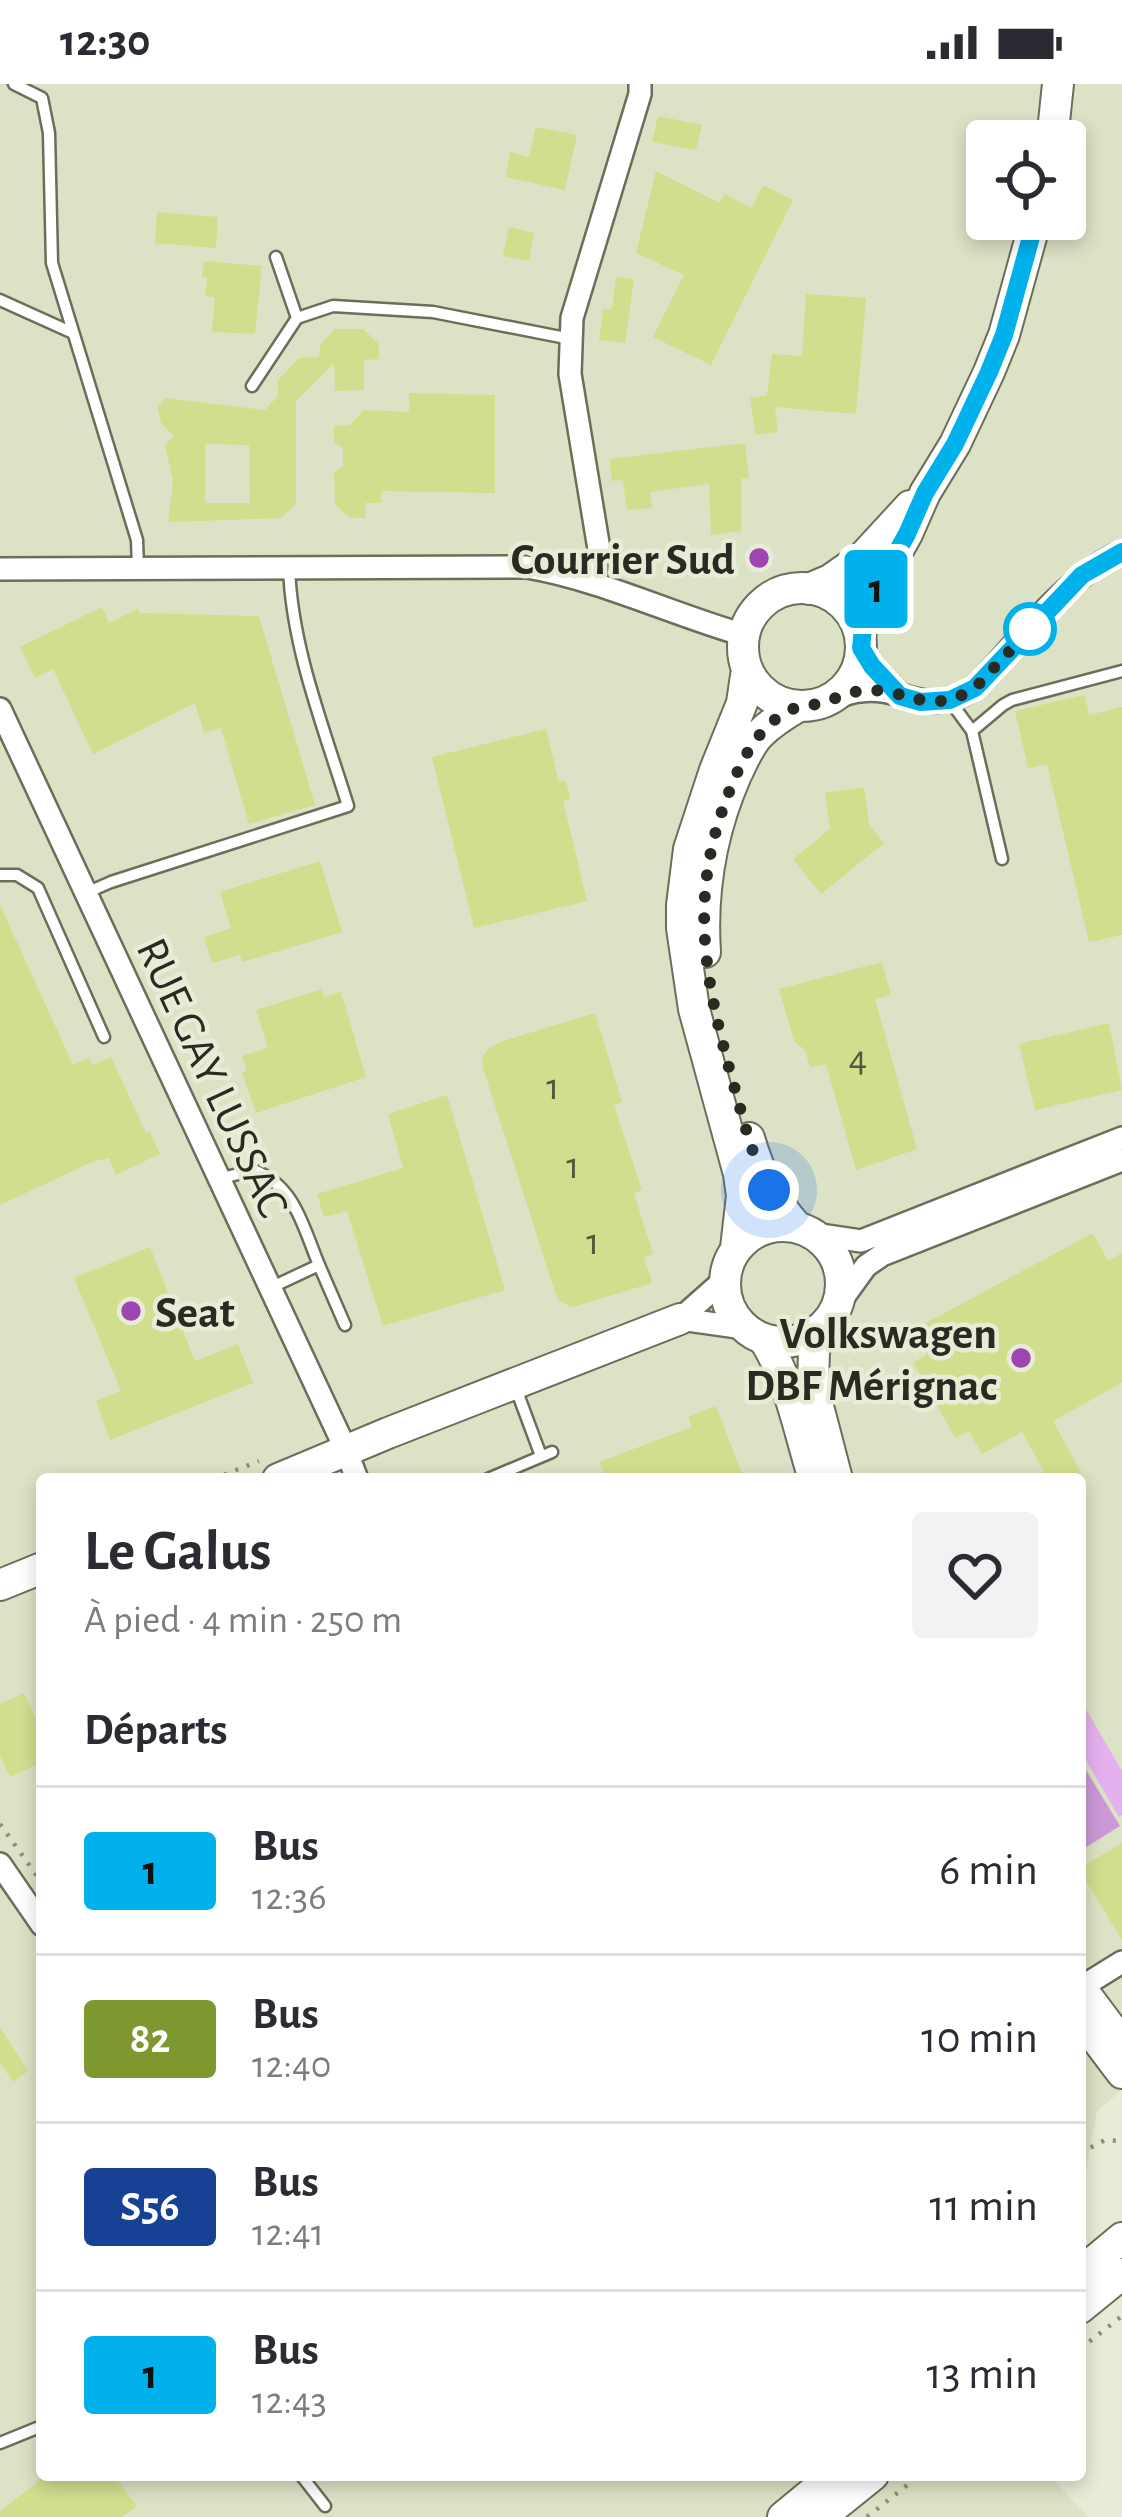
<!DOCTYPE html>
<html lang="fr">
<meta charset="utf-8">
<style>
:root{--surface:#fff;--page:#f2f2f3;--text:#2b2b33;--muted:#7c7c81;--line:#e1e1e2}
body{margin:0;font-family:"Alegreya Sans",sans-serif;background:var(--page);color:var(--text);height:100vh;display:flex;flex-direction:column;font-size:45px;white-space:nowrap}
*{box-sizing:border-box;margin:0}
p{font-size:39px;color:var(--muted)}
.icon{flex:none;width:66px;height:66px;fill:none;stroke:currentColor;stroke-width:2;stroke-linecap:round;stroke-linejoin:round}
.map{position:relative;flex:1;overflow:hidden}
.details{position:absolute;left:36px;top:1389px;width:1050px;height:1008px;display:flex;flex-direction:column;background:var(--surface);border-radius:12px;box-shadow:0 6px 18px #0003}
.details>*{flex:none}
.badge{padding:0 24px;border-radius:9px;font-size:42px;line-height:78px}
.fabs{position:absolute;left:966px;top:36px;display:grid;gap:24px}
.fabs a{display:grid;place-items:center;width:120px;height:120px;border-radius:12px;background:var(--surface);box-shadow:0 6px 18px #0003;font-size:60px}
.you{position:absolute;width:60px;height:60px;margin:-30px;border:9px solid #fff;border-radius:50%;background:#1a73e8;box-shadow:0 0 0 18px #1a73e833}
.map>.badge{position:absolute;translate:-50% -50%;box-shadow:0 0 0 6px #fff}
h2{padding:0 48px;font-size:45px;line-height:108px}
.round{display:grid;place-items:center;flex:none;width:126px;height:126px;border-radius:12px;background:var(--page)}
.head{display:flex;align-items:center;justify-content:space-between;height:204px;padding:0 48px}
h1{font-size:57px;font-weight:700;line-height:90px}
ul{padding:0;list-style:none}
li{display:flex;align-items:center;gap:36px;height:168px;padding:0 48px;border-top:3px solid var(--line)}
li div{flex:1}
li b{display:block;font-size:45px}
li em{font-style:normal}
li .badge{min-width:132px;font-weight:700;text-align:center}
.status{display:flex;justify-content:space-between;align-items:center;height:84px;padding:0 60px;background:var(--surface);direction:ltr}
.status svg{height:33px;fill:currentColor}
.map>svg:first-child{display:block}
.built{fill:#dce2c5;fill-rule:evenodd}
.forest{fill:#cc98d6}
.water{fill:#e5b0ef}
.building{fill:#d1de8e;fill-rule:evenodd}
.lines{fill:none;stroke-linecap:round;stroke-linejoin:round}
.lane-casing{stroke:#6a6e5a;stroke-width:15}
.street-casing{stroke:#6a6e5a;stroke-width:26}
.secondary-casing{stroke:#6a6e5a;stroke-width:34}
.path{stroke:#8c8f7f;stroke-width:4.5;stroke-dasharray:3 9;stroke-linecap:butt}
.lane{stroke:#fff;stroke-width:10}
.street{stroke:#fff;stroke-width:21}
.secondary{stroke:#fff;stroke-width:30}
.line-casing{stroke:#fff;stroke-width:27}
.line{stroke:#00b1eb;stroke-width:18}
.walk{stroke:#292b22;stroke-width:12;stroke-dasharray:0 21.6}
.poi-dot{fill:#9f44b0;stroke:#e8ecd6;stroke-width:4.5}
.stop-dot{fill:#fff;stroke:#00b1eb;stroke-width:6}
.labels{text-anchor:middle;stroke-width:9;stroke-linejoin:round;paint-order:stroke}
.number-label{font-size:39px;fill:#53583d}
.poi-label{font-size:45px;font-weight:bold;fill:#292b22;stroke:#e8ecd6;text-anchor:end}
.street-label{font-size:45px;fill:#292b22;stroke:#e8ecd6}
</style>
<div class="status"><b>12:30</b><svg viewBox="0 0 49 12"><path d="M0 12V9h3v3zM5 12V6h3v6zM10 12V3h3v9zM15 12V0h3v12zM26 1h20v11H26zM47 4h2v5h-2z"/></svg></div>
<div class="map">
<svg width="1122" height="2433" viewBox="0 0 1122 2433">
<rect width="100%" height="100%" fill="#e8ecd6"/>
<path class="built" d="M0,0H1122V2006L1097,2027L1080,2120V1767L1120,1742L1080,1676V1395H42V2391H1049L1088,2433H0ZM987,57H1065V135H987Z"/>
<path class="forest" d="M1080,1676L1120,1742L1080,1767Z"/>
<path class="water" d="M1080,1615L1122,1687V1731L1119,1733L1080,1666Z"/>
<path class="building" d="M658,32L702,41L696,66L652,58Z
M536,43L577,51L565,106L506,93L510,68L529,73Z
M656,87L720,119L724,110L752,124L763,101L793,116L711,281L653,253L684,191L636,169Z
M157,128L218,133L216,164L155,159Z
M509,143L534,149L529,177L503,172Z
M204,177L262,182L255,250L212,248L215,213L205,212L207,193H202Z
M616,193L634,195L625,259L599,256L603,225H612Z
M806,210L866,214L856,330L775,323L778,348L756,351L750,314L767,311L772,270L802,272Z
M335,245H363L379,260V275L364,276V306L335,307L334,279L296,317V420L281,434L168,438L173,398L165,361L174,352L161,339L157,323L166,314L265,326L278,312V296L299,274L319,273L320,261ZM205,360L249,361L250,419H205Z
M409,309L495,311V409L381,407V419H365L366,434H350L335,420L334,388L343,382V365L334,358V342L350,341L364,326L409,328Z
M745,359L749,394L741,395V447L711,451L709,400L650,408L652,424L627,426L623,396L612,397L609,375Z
M102,523L109,539L138,525L140,529L259,532L315,721L249,740L221,644L204,649L195,619L93,670L53,585L35,594L20,563Z
M1085,611L1089,631L1122,623V851L1089,858L1047,680L1028,684L1015,627Z
M546,645L559,698L566,697L570,715L563,717L587,817L474,844L432,673Z
M864,703L869,740L884,759L821,810L793,775L830,745L825,709Z
M320,777L342,848L242,878L240,871L212,879L204,853L231,844L220,808Z
M0,821L73,981L89,974L93,981L111,973L146,1049L150,1048L160,1070L116,1091L109,1074L92,1078L0,1121Z
M882,878L891,911L875,915L917,1065L856,1086L826,980L810,983L805,966L794,957L779,905Z
M322,905L324,913L341,908L366,993L256,1029L242,988L247,987L242,972L268,964L256,926Z
M595,929L622,1018L614,1021L642,1106L634,1109L653,1170L644,1173L652,1199L573,1223L560,1218L556,1211L483,984L482,973L488,965L500,958Z
M1109,939L1122,1006L1035,1026L1019,960Z
M447,1011L505,1206L383,1242L347,1127L324,1133L317,1110L403,1084L388,1030Z
M1093,1149L1108,1177L1122,1169V1299L1053,1337L1081,1388L1069,1395H1048L1022,1348L982,1370L969,1347L955,1354L913,1278L927,1271L913,1246Z
M150,1163L195,1277L238,1260L253,1299L110,1356L96,1317L121,1307L74,1194Z
M716,1322L744,1395H606L599,1378L692,1343L688,1333Z
M24,1609L42,1648V1678L10,1693L0,1672V1620Z
M1122,1759V1856L1080,1787V1784Z
M0,1943L28,1987L13,1998L0,1979Z
M47,2391H113L137,2422L122,2433H0V2427Z"/>
<g class="lines">
<g class="lane-casing">
<path id="lane" d="M14,0L42,14L49,49L52,179L137,456L138,484
M0,216L73,249
M297,234L333,222L433,228L571,255
M252,302L297,234L276,173
M950,617L972,647
M1002,775L972,647L1003,621L1012,616L1122,587
M0,791H17L38,804L104,953
M86,809L111,798L348,722C324,644 292,565 289,484
M219,1095L253,1086C295,1101 303,1143 319,1181L270,1204
M319,1181L345,1241
M515,1302L541,1372
M488,1395L552,1368
M0,2359L42,2342
M301,2391L325,2422"/>
</g>
<g class="street-casing">
<path id="street" d="M0,485L527,483C602,496 671,530 744,551
M593,499L599,465L570,290L572,234L640,10V0
M861,564L872,582L900,611
M831,615C840,612 850,608 860,607C906,601 925,636 975,604C1017,559 1065,493 1122,468
M0,625L346,1366L357,1395
M814,1150L861,1157L1122,1054
M837,1222L866,1182L882,1171L1122,1076
M680,1235L744,1244
M680,1235L724,1196
M0,1780L42,1841
M1080,1904L1122,1878"/>
</g>
<g class="secondary-casing">
<path id="secondary" d="M1052,57L1058,0
M743 563a59 59 0 1 1 118 0a59 59 0 1 1-118 0Z
M809,505L830,496L863,473L910,422
M860,553L865,525L907,450L925,409L955,360L989,288L1004,251L1036,135
M705,868C701,806 711,748 736,691C743,677 749,661 760,650C772,638 785,630 799,622
M749,1054C759,1089 773,1116 797,1143
M725 1200a58 58 0 1 1 116 0a58 58 0 1 1-116 0Z
M736,1164L742,1112L739,1090L694,925L682,844V821L689,765L715,686L742,619L747,585
M826,1240L814,1266L813,1303L837,1395
M764,1255C791,1298 799,1348 814,1395
M278,1395L388,1349L680,1235
M0,1501L42,1484
M1080,1903L1122,1959
M1091,1948L1122,1989
M1080,2189L1122,2154
M1080,2224L1122,2190
M783,2433L834,2391
M821,2433L873,2391"/>
</g>
<path class="path" d="M213,1395L259,1377
M0,1740L42,1799
M1080,2069L1105,2056L1122,2057
M1080,2265L1122,2232
M867,2433L920,2391"/>
<use href="#lane" class="lane"/>
<use href="#street" class="street"/>
<use href="#secondary" class="secondary"/>
</g>
<g class="lines">
<g class="line-casing">
<path id="line" d="M1036,135L1004,251L989,288L955,360L925,409L907,450L865,525L861,564L872,582L900,612L921,618L950,616L975,604L1082,491L1122,468"/>
</g>
<use href="#line" class="line"/>
<path class="walk" d="M769,1106C752,1073 744,1037 734,1002C702,886 686,803 737,689C749,662 768,633 798,623C803,621 810,622 816,620C831,617 845,609 860,607C906,601 925,635 975,604L1030,545"/>
</g>
<g class="poi-dot">
<circle cx="759" cy="474" r="12"/>
<circle cx="131" cy="1227" r="12"/>
<circle cx="1021" cy="1274" r="12"/>
</g>
<circle class="stop-dot" cx="1030" cy="545" r="24"/>
<g class="labels">
<g class="number-label">
<text x="858" y="987">4</text>
<text x="553" y="1015">1</text>
<text x="573" y="1094">1</text>
<text x="593" y="1170">1</text>
</g>
<g class="poi-label">
<text x="735" y="490">Courrier Sud</text>
<text x="155" y="1243" text-anchor="start">Seat</text>
<text x="997" y="1264">Volkswagen<tspan x="997" dy="52">DBF Mérignac</tspan></text>
</g>
<g class="street-label">
<text transform="translate(214 993) rotate(65)" y="16">RUE GAY LUSSAC</text>
</g>
</g>
</svg>
<div class="fabs">
<a><svg class="icon" aria-label="locate" viewBox="0 0 24 24"><circle cx="12" cy="12" r="6"/><path d="M12 2v4M12 18v4M2 12h4M18 12h4"/></svg></a>
</div>
<div class="you" style="left:769px;top:1106px"></div>
<b class="badge" style="left:876px;top:505px;background:#00b1eb;color:#111">1</b>
<section class="details">
<div class="head"><div><h1>Le Galus</h1><p>À pied · 4 min · 250 m</p></div><a class="round"><svg class="icon" aria-label="heart" viewBox="0 0 24 24"><path d="M12 20l-8-8c-3-5 5-10 8-4 3-6 11-1 8 4z"/></svg></a></div>
<h2>Départs</h2>
<ul>
<li><span class="badge" style="background:#00b1eb;color:#111">1</span><div><b>Bus</b><p>12:36</p></div><em>6 min</em></li>
<li><span class="badge" style="background:#7c982e;color:#fff">82</span><div><b>Bus</b><p>12:40</p></div><em>10 min</em></li>
<li><span class="badge" style="background:#164194;color:#fff">S56</span><div><b>Bus</b><p>12:41</p></div><em>11 min</em></li>
<li><span class="badge" style="background:#00b1eb;color:#111">1</span><div><b>Bus</b><p>12:43</p></div><em>13 min</em></li>
</ul>
</section>
</div>
